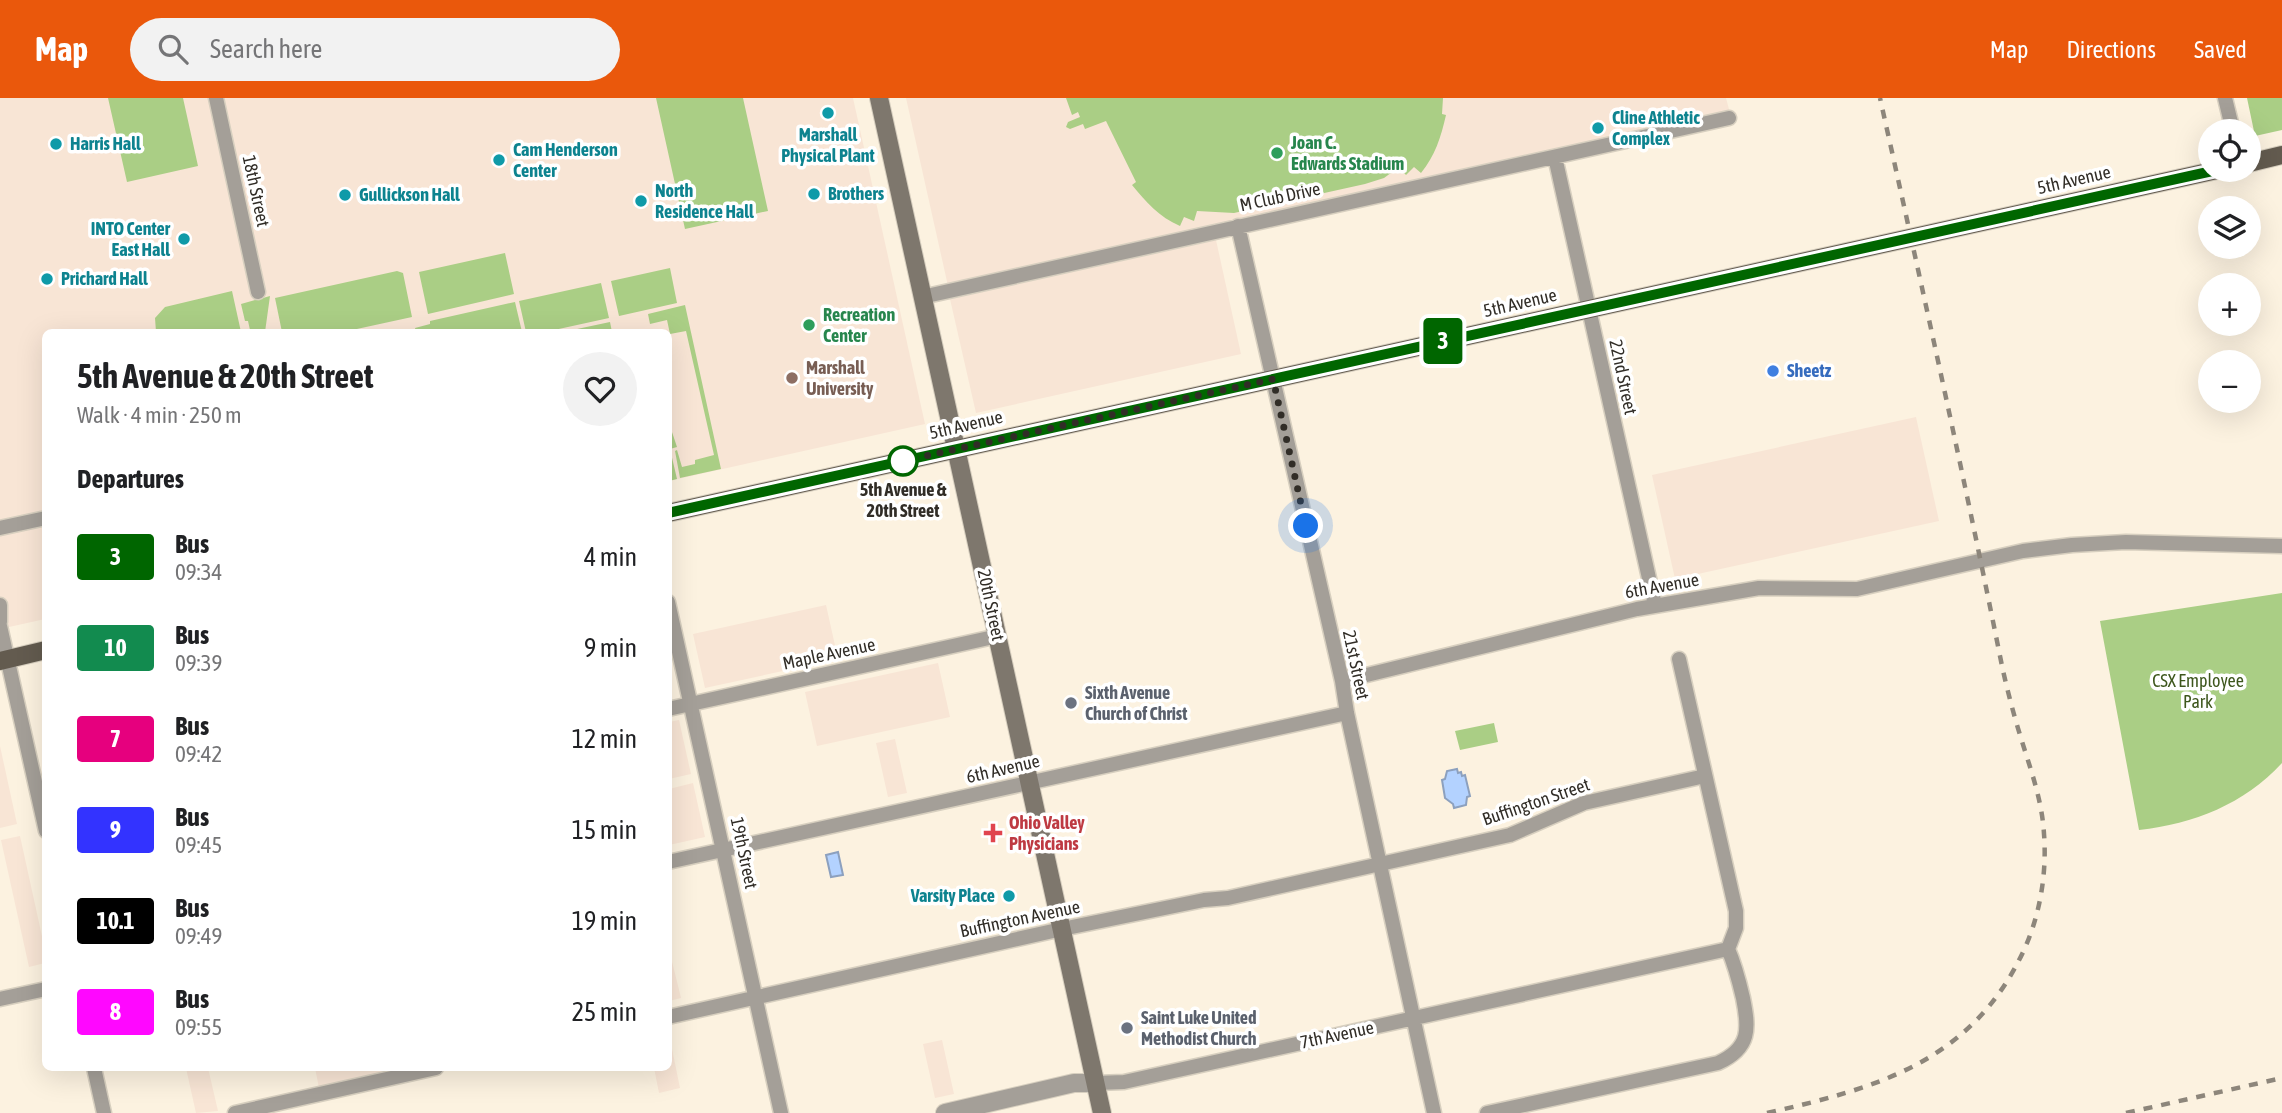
<!DOCTYPE html>
<meta charset="utf-8">
<style>
:root{--surface:#fff;--page:#f2f2f2;--text:#202124;--muted:#757577;--accent:#ea580c}
body{margin:0;font-family:"Asap Condensed",sans-serif;background:var(--page);color:var(--text);height:100vh;display:flex;flex-direction:column;font-size:26px;white-space:nowrap}
*{box-sizing:border-box;margin:0}
p{font-size:23px;color:var(--muted)}
.icon{flex:none;width:38px;height:38px;fill:none;stroke:currentColor;stroke-width:2;stroke-linecap:round;stroke-linejoin:round}
.map{position:relative;flex:1;overflow:hidden}
.drawer{position:absolute;left:42px;top:231px;width:630px;height:742px;display:flex;flex-direction:column;background:var(--surface);border-radius:10px;box-shadow:0 7px 28px #0002}
.drawer>*{flex:none}
.badge{padding:0 14px;border-radius:5px;font-size:24px;line-height:46px}
.controls{position:absolute;left:2198px;top:21px;display:grid;gap:14px}
.controls a{display:grid;place-items:center;width:63px;height:63px;border-radius:50%;background:var(--surface);box-shadow:0 7px 28px #0002;font-size:35px}
.you{position:absolute;width:35px;height:35px;margin:-18px;border:5px solid #fff;border-radius:50%;background:#1a73e8;box-shadow:0 0 0 10px #1a73e833}
.map>.badge{position:absolute;translate:-50% -50%;box-shadow:0 0 0 4px #fff}
h2{padding:0 35px;font-size:26px;line-height:63px}
.round{display:grid;place-items:center;flex:none;width:74px;height:74px;border-radius:37px;background:var(--page)}
.summary{display:flex;align-items:center;justify-content:space-between;height:119px;padding:0 35px}
h1{font-size:33px;font-weight:700;line-height:52px}
ul{padding:0;list-style:none}
li{display:flex;align-items:center;gap:21px;height:91px;padding:0 35px}
li div{flex:1}
li b{display:block;font-size:26px}
li em{font-style:normal}
li .badge{min-width:77px;font-weight:700;text-align:center}
header{display:flex;align-items:center;gap:42px;box-sizing:border-box;height:98px;padding:0 35px;background:var(--accent);color:#fff}
header strong{font-size:33px}
nav{display:flex;gap:38px;margin-inline-start:auto;font-size:24px}
.search{width:490px;height:63px;background:var(--page);display:flex;align-items:center;gap:18px;box-sizing:border-box;padding:0 24px;border-radius:38px;color:var(--muted);font-size:26px}
.map>svg:first-child{display:block}
.education{fill:#f8e5d5}
.green{fill:#aace85}
.water{fill:#b3d2ff;stroke:#8ca0be;stroke-width:2}
.lines{fill:none;stroke-linecap:round;stroke-linejoin:round}
.minor-casing{stroke:#d7cfbf;stroke-width:17}
.tertiary-casing{stroke:#d7cfbf;stroke-width:20}
.secondary-casing{stroke:#d7cfbf;stroke-width:20}
.primary-casing{stroke:#d7cfbf;stroke-width:20}
.minor{stroke:#a49f98;stroke-width:14}
.tertiary{stroke:#a49f98;stroke-width:18}
.secondary{stroke:#7e776d;stroke-width:18}
.primary{stroke:#635b4f;stroke-width:18}
.rail{stroke:#8d867b;stroke-width:4.5;stroke-dasharray:9 9;stroke-linecap:butt}
.line-casing{stroke:#fff;stroke-width:16}
.line{stroke:#060;stroke-width:10}
.walk{stroke:#312d27;stroke-width:7;stroke-dasharray:0 12.6}
.culture-dot{fill:#0f9aa8;stroke:#fff;stroke-width:2.5}
.leisure-dot{fill:#2e9e5b;stroke:#fff;stroke-width:2.5}
.shop-dot{fill:#3f7fe0;stroke:#fff;stroke-width:2.5}
.education-dot{fill:#8d6e63;stroke:#fff;stroke-width:2.5}
.stop-dot{fill:#fff;stroke:#060;stroke-width:3.5}
.worship-dot{fill:#6b7280;stroke:#fff;stroke-width:2.5}
.health-dot{fill:#e0444e;stroke:#fff;stroke-width:2.5}
.labels{text-anchor:middle;stroke-width:7;stroke-linejoin:round;paint-order:stroke}
.culture-label{font-size:18px;font-weight:bold;fill:#0d838f;stroke:#fff;text-anchor:start}
.leisure-label{font-size:18px;font-weight:bold;fill:#27864d;stroke:#fff;text-anchor:start}
.street-label{font-size:18px;fill:#312d27;stroke:#fff}
.education-label{font-size:18px;font-weight:bold;fill:#785e54;stroke:#fff;text-anchor:start}
.shop-label{font-size:18px;font-weight:bold;fill:#366cbe;stroke:#fff;text-anchor:start}
.stop-label{font-size:18px;font-weight:bold;fill:#312d27;stroke:#fff}
.park-label{font-size:18px;fill:#3e571d;stroke:#fff}
.worship-label{font-size:18px;font-weight:bold;fill:#5b616d;stroke:#fff;text-anchor:start}
.health-label{font-size:18px;font-weight:bold;fill:#be3a42;stroke:#fff;text-anchor:start}
</style>
<header>
<strong>Map</strong>
<div class="search"><svg class="icon" aria-label="search" viewBox="0 0 24 24"><circle cx="10" cy="10" r="6"/><path d="M15 15l6 6"/></svg>Search here</div>
<nav><a>Map</a><a>Directions</a><a>Saved</a></nav>
</header>
<div class="map">
<svg width="2282" height="1015" viewBox="0 0 2282 1015">
<rect width="100%" height="100%" fill="#fcf2e0"/>
<path class="education" d="M0,0H853L925,326L669,383L668,234H46L45,521L0,531Z
M906,0H1726L1730,15L948,188Z
M1216,142L1241,256L976,315L950,201Z
M1916,319L1939,423L1675,481L1652,377Z
M826,507L838,561L705,590L693,536Z
M938,565L950,619L817,648L805,594Z
M679,622L691,676L669,681V624Z
M895,641L907,695L888,699L876,645Z
M0,648L17,726L0,730Z
M693,685L705,739L669,747V691Z
M20,738L45,852V865L29,869L1,742Z
M668,847L681,900L669,903H668Z
M669,936L680,990L659,995L654,970H668Z
M942,942L954,996L935,1000L923,946Z
M186,970H208L218,1013L196,1015Z
M315,970H413L319,990Z"/>
<path class="green" d="M108,0H183L198,68L127,84Z
M656,0H743L768,113L685,131Z
M1066,0H1443L1442,16L1446,17C1441,39 1435,58 1421,75L1414,69L1406,77L1399,69L1384,80L1365,86L1234,115L1197,113L1194,123L1184,119L1180,128C1159,119 1146,104 1132,87L1136,84L1106,23L1085,31L1083,26L1070,31L1066,29L1068,24L1080,19L1078,14L1072,17Z
M2247,0H2282V32L2255,38Z
M505,155L514,196L428,216L419,174Z
M670,170L677,205L619,218L611,183Z
M397,173L403,175L412,219L343,234H282L275,200Z
M601,185L609,220L545,234H526L519,203Z
M232,193L241,234H156L155,220L165,209Z
M270,198L265,234H247L250,232L248,223H245L241,206Z
M515,204L522,234H416L415,230L430,226V223Z
M685,207L721,371L680,380L675,353L677,352L682,369L695,366V362L714,357L686,233L670,236L667,222L650,226L648,216Z
M610,224L612,234H563Z
M668,322L677,349L670,351L677,381L669,383Z
M2282,495V665C2244,706 2194,726 2139,732L2100,523Z
M1494,625L1498,644L1460,652L1455,633Z"/>
<path class="water" d="M1457,671L1458,675L1461,674L1462,678L1465,677L1470,698L1467,699L1466,707L1454,710L1453,706L1445,700L1442,682L1445,681L1447,673Z
M838,754L843,777L831,779L826,757Z"/>
<g class="lines">
<g class="minor-casing">
<path id="minor" d="M216,0L258,194
M2225,0L2233,33
M1555,59L1655,507
M1238,128L1342,583L1347,615L1434,1015
M922,199L1729,20
M0,430L46,420
M668,504L781,1015
M0,507V524
M0,528L46,733
M1342,583L1637,511L1759,490L1857,491L2023,453L2072,447L2126,444L2282,448
M668,611L998,538
M668,764L1347,615
M0,901L46,891
M668,919L1062,831L1204,802L1228,800L1510,737L1584,705L1705,678
M94,970L104,1015
M1096,985L1124,984L1728,851
M235,1015L436,970
M1487,1015L1718,965C1751,950 1749,930 1743,900C1739,883 1735,867 1728,851L1736,830V813L1679,561"/>
</g>
<g class="tertiary-casing">
<path id="tertiary" d="M945,1015L1074,985H1096"/>
</g>
<g class="secondary-casing">
<path id="secondary" d="M879,0L1102,1015"/>
</g>
<g class="primary-casing">
<path id="primary" d="M2249,65L2282,57
M668,415L2217,72
M0,563L46,552"/>
</g>
<use href="#minor" class="minor"/>
<use href="#tertiary" class="tertiary"/>
<use href="#secondary" class="secondary"/>
<use href="#primary" class="primary"/>
<path class="rail" d="M1767,1015C1877,990 1972,964 2024,852C2040,817 2047,775 2044,736C2042,701 2030,670 2020,637C2013,614 2007,591 2002,568C1964,378 1922,189 1880,0
M2126,1015L2282,980"/>
</g>
<g class="lines">
<g class="line-casing">
<path id="line" d="M668,415L2217,72"/>
</g>
<use href="#line" class="line"/>
<path class="walk" d="M903,363L1273,281L1306,428"/>
</g>
<g class="culture-dot">
<circle cx="828" cy="15" r="7"/>
<circle cx="1598" cy="30" r="7"/>
<circle cx="56" cy="46" r="7"/>
<circle cx="499" cy="62" r="7"/>
<circle cx="814" cy="96" r="7"/>
<circle cx="345" cy="97" r="7"/>
<circle cx="641" cy="103" r="7"/>
<circle cx="184" cy="141" r="7"/>
<circle cx="47" cy="181" r="7"/>
<circle cx="1009" cy="798" r="7"/>
</g>
<g class="leisure-dot">
<circle cx="1277" cy="55" r="7"/>
<circle cx="809" cy="227" r="7"/>
</g>
<circle class="shop-dot" cx="1773" cy="273" r="7"/>
<circle class="education-dot" cx="792" cy="280" r="7"/>
<circle class="stop-dot" cx="903" cy="363" r="14"/>
<g class="worship-dot">
<circle cx="1071" cy="605" r="7"/>
<circle cx="1127" cy="930" r="7"/>
</g>
<path class="health-dot" d="M989.5 724.5h7v7h7v7h-7v7h-7v-7h-7v-7h7z"/>
<g class="labels">
<g class="culture-label">
<text x="1612" y="26">Cline Athletic<tspan x="1612" dy="21">Complex</tspan></text>
<text x="828" y="43" text-anchor="middle">Marshall<tspan x="828" dy="21">Physical Plant</tspan></text>
<text x="70" y="52">Harris Hall</text>
<text x="513" y="58">Cam Henderson<tspan x="513" dy="21">Center</tspan></text>
<text x="655" y="99">North<tspan x="655" dy="21">Residence Hall</tspan></text>
<text x="828" y="102">Brothers</text>
<text x="359" y="103">Gullickson Hall</text>
<text x="170" y="137" text-anchor="end">INTO Center<tspan x="170" dy="21">East Hall</tspan></text>
<text x="61" y="187">Prichard Hall</text>
<text x="995" y="804" text-anchor="end">Varsity Place</text>
</g>
<g class="leisure-label">
<text x="1291" y="51">Joan C.<tspan x="1291" dy="21">Edwards Stadium</tspan></text>
<text x="823" y="223">Recreation<tspan x="823" dy="21">Center</tspan></text>
</g>
<g class="street-label">
<text transform="translate(2074 82) rotate(-13)" y="6">5th Avenue</text>
<text transform="translate(256 93) rotate(78)" y="6">18th Street</text>
<text transform="translate(1280 99) rotate(-12)" y="6">M Club Drive</text>
<text transform="translate(1520 205) rotate(-13)" y="6">5th Avenue</text>
<text transform="translate(1623 279) rotate(78)" y="6">22nd Street</text>
<text transform="translate(966 327) rotate(-13)" y="6">5th Avenue</text>
<text transform="translate(1662 488) rotate(-10)" y="6">6th Avenue</text>
<text transform="translate(991 507) rotate(78)" y="6">20th Street</text>
<text transform="translate(829 556) rotate(-12)" y="6">Maple Avenue</text>
<text transform="translate(1356 567) rotate(78)" y="6">21st Street</text>
<text transform="translate(1003 671) rotate(-13)" y="6">6th Avenue</text>
<text transform="translate(1536 704) rotate(-19)" y="6">Buffington Street</text>
<text transform="translate(744 755) rotate(78)" y="6">19th Street</text>
<text transform="translate(1020 821) rotate(-12)" y="6">Buffington Avenue</text>
<text transform="translate(1337 937) rotate(-12)" y="6">7th Avenue</text>
</g>
<g class="education-label">
<text x="806" y="276">Marshall<tspan x="806" dy="21">University</tspan></text>
</g>
<g class="shop-label">
<text x="1787" y="279">Sheetz</text>
</g>
<g class="stop-label">
<text x="903" y="398">5th Avenue &amp;<tspan x="903" dy="21">20th Street</tspan></text>
</g>
<g class="park-label">
<text x="2198" y="589">CSX Employee<tspan x="2198" dy="21">Park</tspan></text>
</g>
<g class="worship-label">
<text x="1085" y="601">Sixth Avenue<tspan x="1085" dy="21">Church of Christ</tspan></text>
<text x="1141" y="926">Saint Luke United<tspan x="1141" dy="21">Methodist Church</tspan></text>
</g>
<g class="health-label">
<text x="1009" y="731">Ohio Valley<tspan x="1009" dy="21">Physicians</tspan></text>
</g>
</g>
</svg>
<div class="controls">
<a><svg class="icon" aria-label="locate" viewBox="0 0 24 24"><circle cx="12" cy="12" r="6"/><path d="M12 2v4M12 18v4M2 12h4M18 12h4"/></svg></a>
<a><svg class="icon" aria-label="layers" viewBox="0 0 24 24"><path d="M12 4l9 5-9 5-9-5zM3 14l9 5 9-5"/></svg></a>
<a>+</a>
<a>−</a>
</div>
<div class="you" style="left:1306px;top:428px"></div>
<b class="badge" style="left:1443px;top:243px;background:#060;color:#fff">3</b>
<section class="drawer">
<div class="summary"><div><h1>5th Avenue &amp; 20th Street</h1><p>Walk · 4 min · 250 m</p></div><a class="round"><svg class="icon" aria-label="heart" viewBox="0 0 24 24"><path d="M12 20l-8-8c-3-5 5-10 8-4 3-6 11-1 8 4z"/></svg></a></div>
<h2>Departures</h2>
<ul>
<li><span class="badge" style="background:#060;color:#fff">3</span><div><b>Bus</b><p>09:34</p></div><em>4 min</em></li>
<li><span class="badge" style="background:#128b4f;color:#fff">10</span><div><b>Bus</b><p>09:39</p></div><em>9 min</em></li>
<li><span class="badge" style="background:#e6007e;color:#fff">7</span><div><b>Bus</b><p>09:42</p></div><em>12 min</em></li>
<li><span class="badge" style="background:#33f;color:#fff">9</span><div><b>Bus</b><p>09:45</p></div><em>15 min</em></li>
<li><span class="badge" style="background:#000;color:#fff">10.1</span><div><b>Bus</b><p>09:49</p></div><em>19 min</em></li>
<li><span class="badge" style="background:#ff07ff;color:#fff">8</span><div><b>Bus</b><p>09:55</p></div><em>25 min</em></li>
</ul>
</section>
</div>
